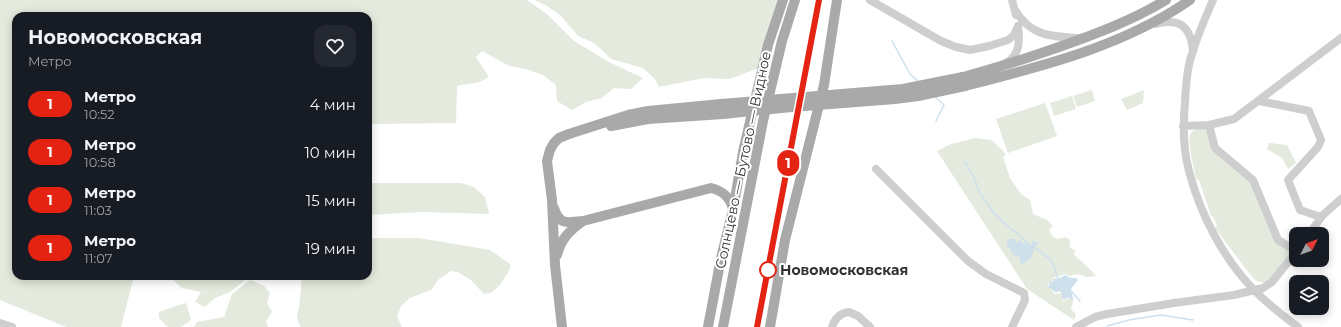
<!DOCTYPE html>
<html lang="ru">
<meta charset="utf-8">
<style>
:root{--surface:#171b24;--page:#242831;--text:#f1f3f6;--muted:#9ea1a6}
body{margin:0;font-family:Montserrat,sans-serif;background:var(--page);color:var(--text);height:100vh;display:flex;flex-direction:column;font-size:15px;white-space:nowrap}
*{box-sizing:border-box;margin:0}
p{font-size:13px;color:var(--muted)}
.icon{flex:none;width:22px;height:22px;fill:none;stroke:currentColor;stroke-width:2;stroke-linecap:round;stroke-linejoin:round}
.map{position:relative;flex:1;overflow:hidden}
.sheet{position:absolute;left:12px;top:12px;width:360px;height:268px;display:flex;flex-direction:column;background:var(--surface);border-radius:12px;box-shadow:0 2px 10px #0003}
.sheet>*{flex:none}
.badge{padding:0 8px;border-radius:13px;font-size:14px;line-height:26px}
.needle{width:26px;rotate:48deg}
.buttons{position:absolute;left:1289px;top:227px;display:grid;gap:8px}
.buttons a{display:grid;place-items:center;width:40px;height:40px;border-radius:8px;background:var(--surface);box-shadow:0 2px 10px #0003;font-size:20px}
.map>.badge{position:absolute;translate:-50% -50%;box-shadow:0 0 0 2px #fff}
.round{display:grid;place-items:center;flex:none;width:42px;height:42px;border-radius:12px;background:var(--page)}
.overview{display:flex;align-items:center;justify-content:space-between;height:68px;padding:0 16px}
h1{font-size:19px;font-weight:700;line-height:30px}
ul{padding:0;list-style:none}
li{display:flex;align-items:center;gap:12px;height:48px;padding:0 16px}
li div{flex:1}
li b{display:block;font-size:15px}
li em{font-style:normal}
li .badge{min-width:44px;font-weight:700;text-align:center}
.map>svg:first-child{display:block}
.green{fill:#e4eadd}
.water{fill:#cde0ec}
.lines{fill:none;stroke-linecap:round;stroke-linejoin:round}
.stream{stroke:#cde0ec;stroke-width:1.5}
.minor{stroke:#cecece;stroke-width:8}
.major{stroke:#a9a9a9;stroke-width:10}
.major-bridge{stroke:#a9a9a9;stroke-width:10}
.line-casing{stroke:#fff;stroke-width:9}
.line{stroke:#e42313;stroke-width:6}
.stop-dot{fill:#fff;stroke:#e42313;stroke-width:2}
.labels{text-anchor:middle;stroke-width:4;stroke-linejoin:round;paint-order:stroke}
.street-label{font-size:14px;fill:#313131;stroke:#fff}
.stop-label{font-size:14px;font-weight:bold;fill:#313131;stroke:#fff;text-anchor:start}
</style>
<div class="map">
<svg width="1341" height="327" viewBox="0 0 1341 327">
<rect width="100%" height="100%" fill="#fff"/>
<path class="green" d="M0,0H527L548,15L574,41L609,62L643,78L631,89L614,88L602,98L586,102L572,110L557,101L556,85L543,75L526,69L509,66L482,51L476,57L489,77L480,82L457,86L456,123L368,124V16H16V276H134L121,327H66L0,300Z
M535,0H780L759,68L730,79L704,78L659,87L655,79L643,68L611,59L602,50L594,43L578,36L561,16L547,6Z
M1092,90L1095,101L1077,107L1073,96Z
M1144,90L1143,103L1127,110L1121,99Z
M1072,96L1076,109L1054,116L1050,103Z
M1045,103L1057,136L1008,153L996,119Z
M1197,129H1205L1208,131L1211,146L1253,183L1274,239L1294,253L1269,282L1265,283L1256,281L1249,273L1215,228L1217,225L1213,217L1211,216L1199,180L1196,179C1195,171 1187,141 1190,135C1191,131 1194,130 1197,129Z
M975,138L992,140L1006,154L1003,157L1010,178L1021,194L1030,200L1033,214L1047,220L1053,226L1049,230L1053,237L1058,239L1066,237L1070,240V248L1075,250L1074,255C1082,261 1090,269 1096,276L1086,277L1078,274L1070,276L1065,274L1053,278L1052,282H1050L1047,287L1052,288V292L1056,294L1062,293V300L1065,301L1069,298L1073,301L1071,309L1076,315L1074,320L1027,289L937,151L951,144Z
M1269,143L1287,145L1296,163L1288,169L1282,158L1267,149Z
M368,183H461L474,187L485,197L489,214L423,212L368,215Z
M368,238H418L455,244L490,250L510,264V269L500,285L491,293L484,294L472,281L458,272L451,271L439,279L431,290L410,298L401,306L397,317L402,327H301L299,324L297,315L299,308L302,276H368Z
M169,276H270L249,277L230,292L215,298L205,307L195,302L201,292L182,288Z
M250,280L264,286L270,293L267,303L272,312L266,321L268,327H194L197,322L224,317L232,294Z
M186,303L191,320L181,327H168L159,318V312L170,308Z"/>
<path class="water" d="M1009,239H1015L1016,242L1021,240L1023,244L1027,242L1031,245L1032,244L1031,242L1033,241L1037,242L1038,244L1034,247V251L1031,254L1032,257L1022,264L1020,262L1019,256C1014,256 1011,254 1010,248L1007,246V241Z
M1065,275L1071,278H1076L1078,280L1071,289L1073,298V301L1069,298H1066L1065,300L1062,299V293L1058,291L1056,293L1054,291L1052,292L1053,290H1052V288H1048L1050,282H1053V279L1060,278Z"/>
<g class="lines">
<path class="stream" d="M892,41L910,74L919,82
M935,97L944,105L936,121
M965,162L975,179L979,192L994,213L1001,220L1028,243
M1033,246C1040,252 1051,257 1054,266C1056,270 1055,274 1058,278
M1072,292L1080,301
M1107,326L1129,320L1161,315L1193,320"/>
<path class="minor" d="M870,0L941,41L956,47L970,50L989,46L1008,40L1014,35L1018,26
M1012,0L1016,15
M1213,0C1206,16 1198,34 1193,51C1187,67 1186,85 1185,102C1183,124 1183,149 1189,171C1200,214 1223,258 1254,290C1267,303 1283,316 1298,327
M1015,10C1030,36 1052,37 1080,38
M1155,24C1179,18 1190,25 1193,50
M1006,63C1020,55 1020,41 1018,26
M1259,101L1309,111L1321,140L1318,147L1288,180L1300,210L1321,217
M1209,125L1215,148L1253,180L1278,240L1296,251
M1183,126L1209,125L1234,119L1341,38
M876,169L968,261L986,274L1024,293L1025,300L1012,327
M1309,234L1323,215L1341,199
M0,323L12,327
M832,327C835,318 840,313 849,312L858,316L870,327
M1076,327L1095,317L1107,314L1174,303L1234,295L1263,288L1272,282L1296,252"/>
<path class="major" d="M963,77C996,68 1028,58 1059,47C1096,34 1133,20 1166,0
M965,86C1043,66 1124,46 1190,0
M611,126L648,119L723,114
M554,208C559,225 567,223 583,221L711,188C723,191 730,197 733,209
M557,255C561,239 569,231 583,221
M562,327L555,265L552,200L547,161L550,150L554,143L559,138L569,134L628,115L648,111L721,104
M708,327L721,258L733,210L743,152L768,45L783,0
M723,327L763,121L782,41L795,0
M770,327L785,240L824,85L837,0"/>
<path class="major-bridge" d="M721,104L903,89L963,77
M723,114L792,107L895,99L918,96L965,86"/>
</g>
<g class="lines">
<g class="line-casing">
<path id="line" d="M757,327L819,0"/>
</g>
<use href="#line" class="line"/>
</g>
<circle class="stop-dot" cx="768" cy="270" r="8"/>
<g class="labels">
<g class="street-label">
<text transform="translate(743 160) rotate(-78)" y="5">Солнцево — Бутово — Видное</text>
</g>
<g class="stop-label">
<text x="780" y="275">Новомосковская</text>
</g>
</g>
</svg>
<div class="buttons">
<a><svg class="needle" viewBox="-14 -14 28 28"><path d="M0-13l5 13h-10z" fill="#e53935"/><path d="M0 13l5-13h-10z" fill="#9ea1a6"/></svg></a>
<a><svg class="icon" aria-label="layers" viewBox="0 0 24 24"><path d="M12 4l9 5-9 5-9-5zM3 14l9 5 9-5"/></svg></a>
</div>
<b class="badge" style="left:788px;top:163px;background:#e42313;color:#fff">1</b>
<section class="sheet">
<div class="overview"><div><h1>Новомосковская</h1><p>Метро</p></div><a class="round"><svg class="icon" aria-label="heart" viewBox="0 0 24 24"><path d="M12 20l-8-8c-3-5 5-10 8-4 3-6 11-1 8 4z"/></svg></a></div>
<ul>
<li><span class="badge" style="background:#e42313;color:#fff">1</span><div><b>Метро</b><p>10:52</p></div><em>4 мин</em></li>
<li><span class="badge" style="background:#e42313;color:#fff">1</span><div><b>Метро</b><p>10:58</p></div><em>10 мин</em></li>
<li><span class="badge" style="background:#e42313;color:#fff">1</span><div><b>Метро</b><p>11:03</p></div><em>15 мин</em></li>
<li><span class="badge" style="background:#e42313;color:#fff">1</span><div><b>Метро</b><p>11:07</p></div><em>19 мин</em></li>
</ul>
</section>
</div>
